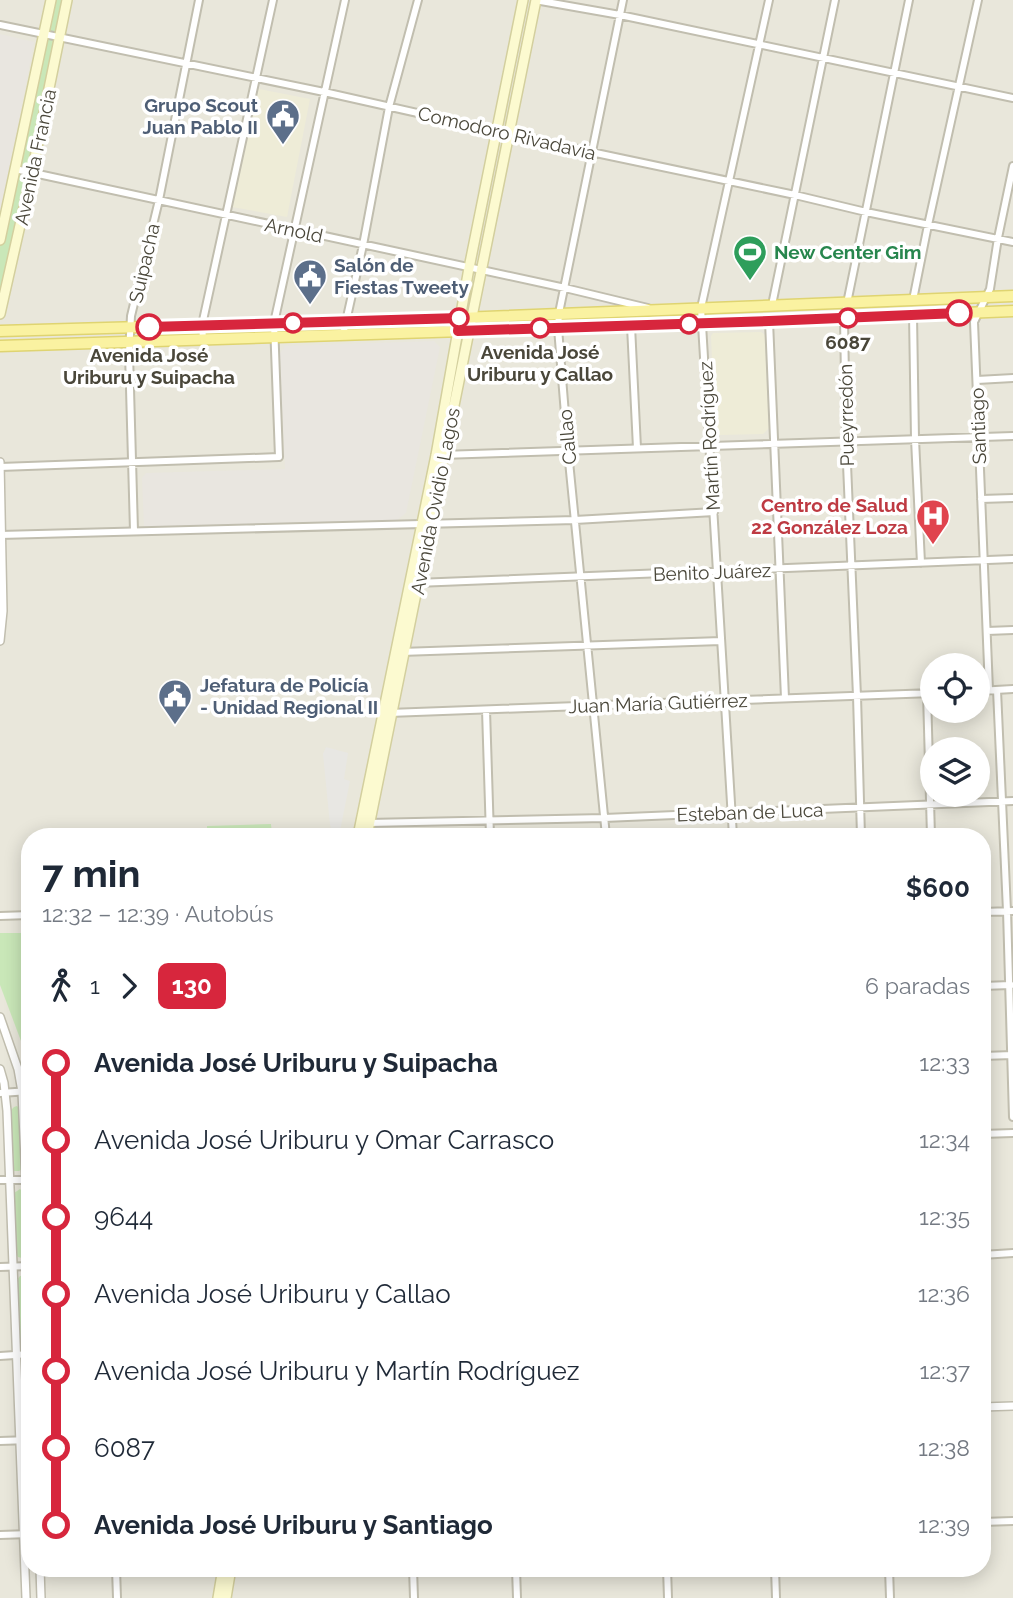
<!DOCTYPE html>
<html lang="es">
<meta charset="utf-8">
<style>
:root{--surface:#fff;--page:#f6f6f7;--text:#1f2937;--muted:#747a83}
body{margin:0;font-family:Raleway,sans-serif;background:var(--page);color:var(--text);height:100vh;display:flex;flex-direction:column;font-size:26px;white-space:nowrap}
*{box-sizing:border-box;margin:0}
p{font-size:23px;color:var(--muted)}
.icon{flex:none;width:38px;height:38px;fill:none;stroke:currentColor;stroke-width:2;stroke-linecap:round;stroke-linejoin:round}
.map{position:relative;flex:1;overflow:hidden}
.drawer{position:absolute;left:21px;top:828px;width:970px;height:749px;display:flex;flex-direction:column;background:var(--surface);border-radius:28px;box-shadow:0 4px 18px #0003}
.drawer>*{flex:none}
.badge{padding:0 14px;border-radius:10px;font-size:24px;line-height:46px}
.buttons{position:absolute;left:920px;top:653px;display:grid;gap:14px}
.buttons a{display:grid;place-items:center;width:70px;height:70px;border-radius:50%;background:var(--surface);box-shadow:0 4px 18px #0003;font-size:35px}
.map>.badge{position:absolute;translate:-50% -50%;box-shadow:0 0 0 4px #fff}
.legs{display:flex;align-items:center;gap:10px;height:77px;padding:0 21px;font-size:23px}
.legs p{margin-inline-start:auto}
.headline{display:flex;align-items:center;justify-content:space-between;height:119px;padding:0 21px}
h1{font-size:38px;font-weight:700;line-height:52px}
ul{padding:0 21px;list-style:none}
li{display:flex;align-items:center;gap:24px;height:77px;font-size:26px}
li i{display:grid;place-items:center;width:10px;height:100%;margin:0 9px;background:currentColor}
li i::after{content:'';width:18px;height:18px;margin:-9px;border:5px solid;border-radius:50%;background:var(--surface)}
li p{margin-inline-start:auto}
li:first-child i{background:linear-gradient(#0000 50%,currentColor 0)}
li:last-child i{background:linear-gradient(currentColor 50%,#0000 0)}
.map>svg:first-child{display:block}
.residential{fill:#e9e7db;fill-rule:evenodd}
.industrial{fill:#e9e6e0}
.education{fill:#eeecd7}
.green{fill:#c9e7b8}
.parking{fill:#e8e7e3}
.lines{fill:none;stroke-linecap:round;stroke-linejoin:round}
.minor-casing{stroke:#c1beaf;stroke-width:10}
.tertiary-casing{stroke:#c1beaf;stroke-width:10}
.secondary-casing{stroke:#d3cf9e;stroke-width:12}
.primary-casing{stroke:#dfd471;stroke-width:13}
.minor{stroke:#fff;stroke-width:6}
.tertiary{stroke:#fff;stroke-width:7}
.secondary{stroke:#fcfad0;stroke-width:9}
.primary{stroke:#faf2a1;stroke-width:10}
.line-1-casing{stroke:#fff;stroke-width:16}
.line-1{stroke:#d7263d;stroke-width:10}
.stop-1-dot{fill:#fff;stroke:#d7263d;stroke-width:3.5}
.labels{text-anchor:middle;stroke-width:7;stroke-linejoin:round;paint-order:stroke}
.service-label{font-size:19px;font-weight:bold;fill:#4e5e75;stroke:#fff;text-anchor:start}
.street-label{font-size:19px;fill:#4a473a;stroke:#fff}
.leisure-label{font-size:19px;font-weight:bold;fill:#27864d;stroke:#fff;text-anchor:start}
.stop-label{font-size:19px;font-weight:bold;fill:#4a473a;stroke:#fff}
.health-label{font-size:19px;font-weight:bold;fill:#be3a42;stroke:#fff;text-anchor:end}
</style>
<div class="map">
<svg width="1013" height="1598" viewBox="0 0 1013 1598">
<rect width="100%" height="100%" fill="#f5f5ed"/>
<path class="residential" d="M0,0H1013V1598H0ZM933,665H978V710H933ZM933,749H978V794H933ZM30,836H982V1568H30Z"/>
<path class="industrial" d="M0,34L34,42L0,220Z
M434,341L440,347L406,513L397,520L144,528L142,478L146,473L285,469L280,353L285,346Z"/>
<path class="education" d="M254,88L310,99L287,217L232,207Z
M761,332L765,335L769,428L763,434L719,435L715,432L711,336L713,333Z"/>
<path class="green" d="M51,0H67L0,314V240Z
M271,824L272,836H207V826Z
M0,933H30V1065L0,985Z
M17,1106L21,1110L22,1169L19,1171H14L13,1167L11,1110L14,1107Z
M20,1189L24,1193L26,1253L22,1258L18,1257L16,1254L14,1193Z
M20,1276H23L27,1280L29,1340L25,1345L19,1342L17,1280Z
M23,1363H26L29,1366L30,1431L28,1432L24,1431L22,1428L19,1367Z"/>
<path class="parking" d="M326,747L348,753L344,779L350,781L339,836H333L330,825L324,764L323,754Z"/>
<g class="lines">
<g class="minor-casing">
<path id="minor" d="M535,0L620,15L1013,98
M0,25L324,92L591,152L795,195L866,212L1013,242
M15,169L565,288L648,308
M913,300L928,225L978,0
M772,305L835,0
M913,315L915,439L921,563
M769,321L785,698
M631,326L637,448
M343,335L363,245L389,107L418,0
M203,339L202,325L273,0
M977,380L1013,378
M441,455L1013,436
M0,467L279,457L274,323L345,0
M981,499L1013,498
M134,531L129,353L131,316L159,200L199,0
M0,535L575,520L714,512
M416,583L1013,559
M987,631L1013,630
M401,652L721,641
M989,690L974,322L990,289L998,238L1013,166
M997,690L1007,911L1013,1117
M978,691L1013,689
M927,693L931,836
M486,710L490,836
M389,713L933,693
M368,823L604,818L1013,801
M606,836L568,451L558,328L559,313L623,0
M733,836L701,308L769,0
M861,836L857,696L846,441L844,318L909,0
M982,912L1013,911
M0,916L30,915
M982,986L1011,985
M982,1056L1013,1055
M0,1093L30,1091
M982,1134L1013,1133
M0,1180H30
M982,1255L1013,1253
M0,1267L30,1266
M0,1356L30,1354
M0,1441L30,1440
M982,1522L1013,1521
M0,1535L30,1534
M116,1568L117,1598
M413,1568L414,1598
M516,1568L517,1598
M667,1568L668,1598
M775,1568L776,1598
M889,1568L890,1598"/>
</g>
<g class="tertiary-casing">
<path id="tertiary" d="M0,462L3,611L0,641
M0,1017L18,1069L22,1092L30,1275
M0,1069L4,1083L7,1111L26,1598
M982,1407L1013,1406
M40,1568L41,1598"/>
</g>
<g class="secondary-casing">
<path id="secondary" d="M0,240L51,0
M0,314L32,172L67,0
M358,836L436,455L469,268L523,0
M367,836L536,0
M218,1598L223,1568
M226,1598L231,1568"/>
</g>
<g class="primary-casing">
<path id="primary" d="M0,331L460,318L1013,296
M0,346L769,321L1013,311"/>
</g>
<use href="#minor" class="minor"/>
<use href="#tertiary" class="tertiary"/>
<use href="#secondary" class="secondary"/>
<use href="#primary" class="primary"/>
</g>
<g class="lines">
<g class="line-1-casing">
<path id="line-1" d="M149,327L460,318L458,331L769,321L959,313"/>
</g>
<use href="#line-1" class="line-1"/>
</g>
<defs>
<g id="civic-pin" transform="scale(1.75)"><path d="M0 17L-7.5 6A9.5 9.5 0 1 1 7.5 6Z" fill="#5c6f8a" stroke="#fff"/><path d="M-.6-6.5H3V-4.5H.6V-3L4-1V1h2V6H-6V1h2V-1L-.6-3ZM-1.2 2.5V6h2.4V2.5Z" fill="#fff"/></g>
<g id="stadium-pin" transform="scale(1.75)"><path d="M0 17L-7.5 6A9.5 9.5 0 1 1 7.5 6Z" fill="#2e9e5b" stroke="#fff"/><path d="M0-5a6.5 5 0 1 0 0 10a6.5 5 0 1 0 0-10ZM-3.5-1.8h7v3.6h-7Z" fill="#fff"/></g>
<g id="hospital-pin" transform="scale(1.75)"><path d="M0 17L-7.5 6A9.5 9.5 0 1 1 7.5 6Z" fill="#e0444e" stroke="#fff"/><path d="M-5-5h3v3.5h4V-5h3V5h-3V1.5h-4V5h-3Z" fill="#fff"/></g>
</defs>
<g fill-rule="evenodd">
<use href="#civic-pin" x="283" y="116"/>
<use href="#stadium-pin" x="750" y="252"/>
<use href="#civic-pin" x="310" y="276"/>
<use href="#hospital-pin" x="933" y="516"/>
<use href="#civic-pin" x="175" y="696"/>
</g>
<g class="stop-1-dot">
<circle cx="959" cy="313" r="12"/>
<circle cx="459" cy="318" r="9"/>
<circle cx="848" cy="318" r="9"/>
<circle cx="293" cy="323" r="9"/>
<circle cx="689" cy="324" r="9"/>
<circle cx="149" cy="327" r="12"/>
<circle cx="540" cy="328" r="9"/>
</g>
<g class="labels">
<g class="service-label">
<text x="258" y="112" text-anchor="end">Grupo Scout<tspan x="258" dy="22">Juan Pablo II</tspan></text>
<text x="334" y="272">Salón de<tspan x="334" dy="22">Fiestas Tweety</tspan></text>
<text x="200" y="692">Jefatura de Policía<tspan x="200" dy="22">- Unidad Regional II</tspan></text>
</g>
<g class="street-label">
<text transform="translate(507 133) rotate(13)" y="7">Comodoro Rivadavia</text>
<text transform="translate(35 157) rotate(-78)" y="7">Avenida Francia</text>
<text transform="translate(294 230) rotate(12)" y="7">Arnold</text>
<text transform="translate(144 263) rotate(-77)" y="7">Suipacha</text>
<text transform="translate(846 415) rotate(-91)" y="7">Pueyrredón</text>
<text transform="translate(978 426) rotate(-92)" y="7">Santiago</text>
<text transform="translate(709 436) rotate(-93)" y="7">Martín Rodríguez</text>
<text transform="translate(567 437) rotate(-95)" y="7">Callao</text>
<text transform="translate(435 501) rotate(-79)" y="7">Avenida Ovidio Lagos</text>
<text transform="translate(712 572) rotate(-2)" y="7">Benito Juárez</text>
<text transform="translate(658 703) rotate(-2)" y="7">Juan María Gutiérrez</text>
<text transform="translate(750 812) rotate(-2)" y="7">Esteban de Luca</text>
</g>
<g class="leisure-label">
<text x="774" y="259">New Center Gim</text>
</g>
<g class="stop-label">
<text x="848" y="349">6087</text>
<text x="540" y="359">Avenida José<tspan x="540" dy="22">Uriburu y Callao</tspan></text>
<text x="149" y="362">Avenida José<tspan x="149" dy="22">Uriburu y Suipacha</tspan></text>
</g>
<g class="health-label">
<text x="908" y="512">Centro de Salud<tspan x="908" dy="22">22 González Loza</tspan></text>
</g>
</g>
</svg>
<div class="buttons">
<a><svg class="icon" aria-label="locate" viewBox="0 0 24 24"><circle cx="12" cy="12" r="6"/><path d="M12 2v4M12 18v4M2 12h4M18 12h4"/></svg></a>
<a><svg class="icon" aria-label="layers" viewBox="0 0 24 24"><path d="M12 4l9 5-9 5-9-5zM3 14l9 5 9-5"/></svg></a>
</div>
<section class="drawer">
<div class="headline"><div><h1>7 min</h1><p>12:32 – 12:39 · Autobús</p></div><b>$600</b></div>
<div class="legs"><svg class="icon" aria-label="walk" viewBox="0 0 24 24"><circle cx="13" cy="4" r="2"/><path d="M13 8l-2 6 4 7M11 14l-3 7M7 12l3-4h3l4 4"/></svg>1<svg class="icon" aria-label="forward" viewBox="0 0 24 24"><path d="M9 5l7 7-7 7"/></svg><b class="badge" style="background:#d7263d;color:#fff">130</b><p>6 paradas</p></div>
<ul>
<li><i style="color:#d7263d"></i><b>Avenida José Uriburu y Suipacha</b><p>12:33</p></li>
<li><i style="color:#d7263d"></i><span>Avenida José Uriburu y Omar Carrasco</span><p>12:34</p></li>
<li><i style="color:#d7263d"></i><span>9644</span><p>12:35</p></li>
<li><i style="color:#d7263d"></i><span>Avenida José Uriburu y Callao</span><p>12:36</p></li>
<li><i style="color:#d7263d"></i><span>Avenida José Uriburu y Martín Rodríguez</span><p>12:37</p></li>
<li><i style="color:#d7263d"></i><span>6087</span><p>12:38</p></li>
<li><i style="color:#d7263d"></i><b>Avenida José Uriburu y Santiago</b><p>12:39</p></li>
</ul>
</section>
</div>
